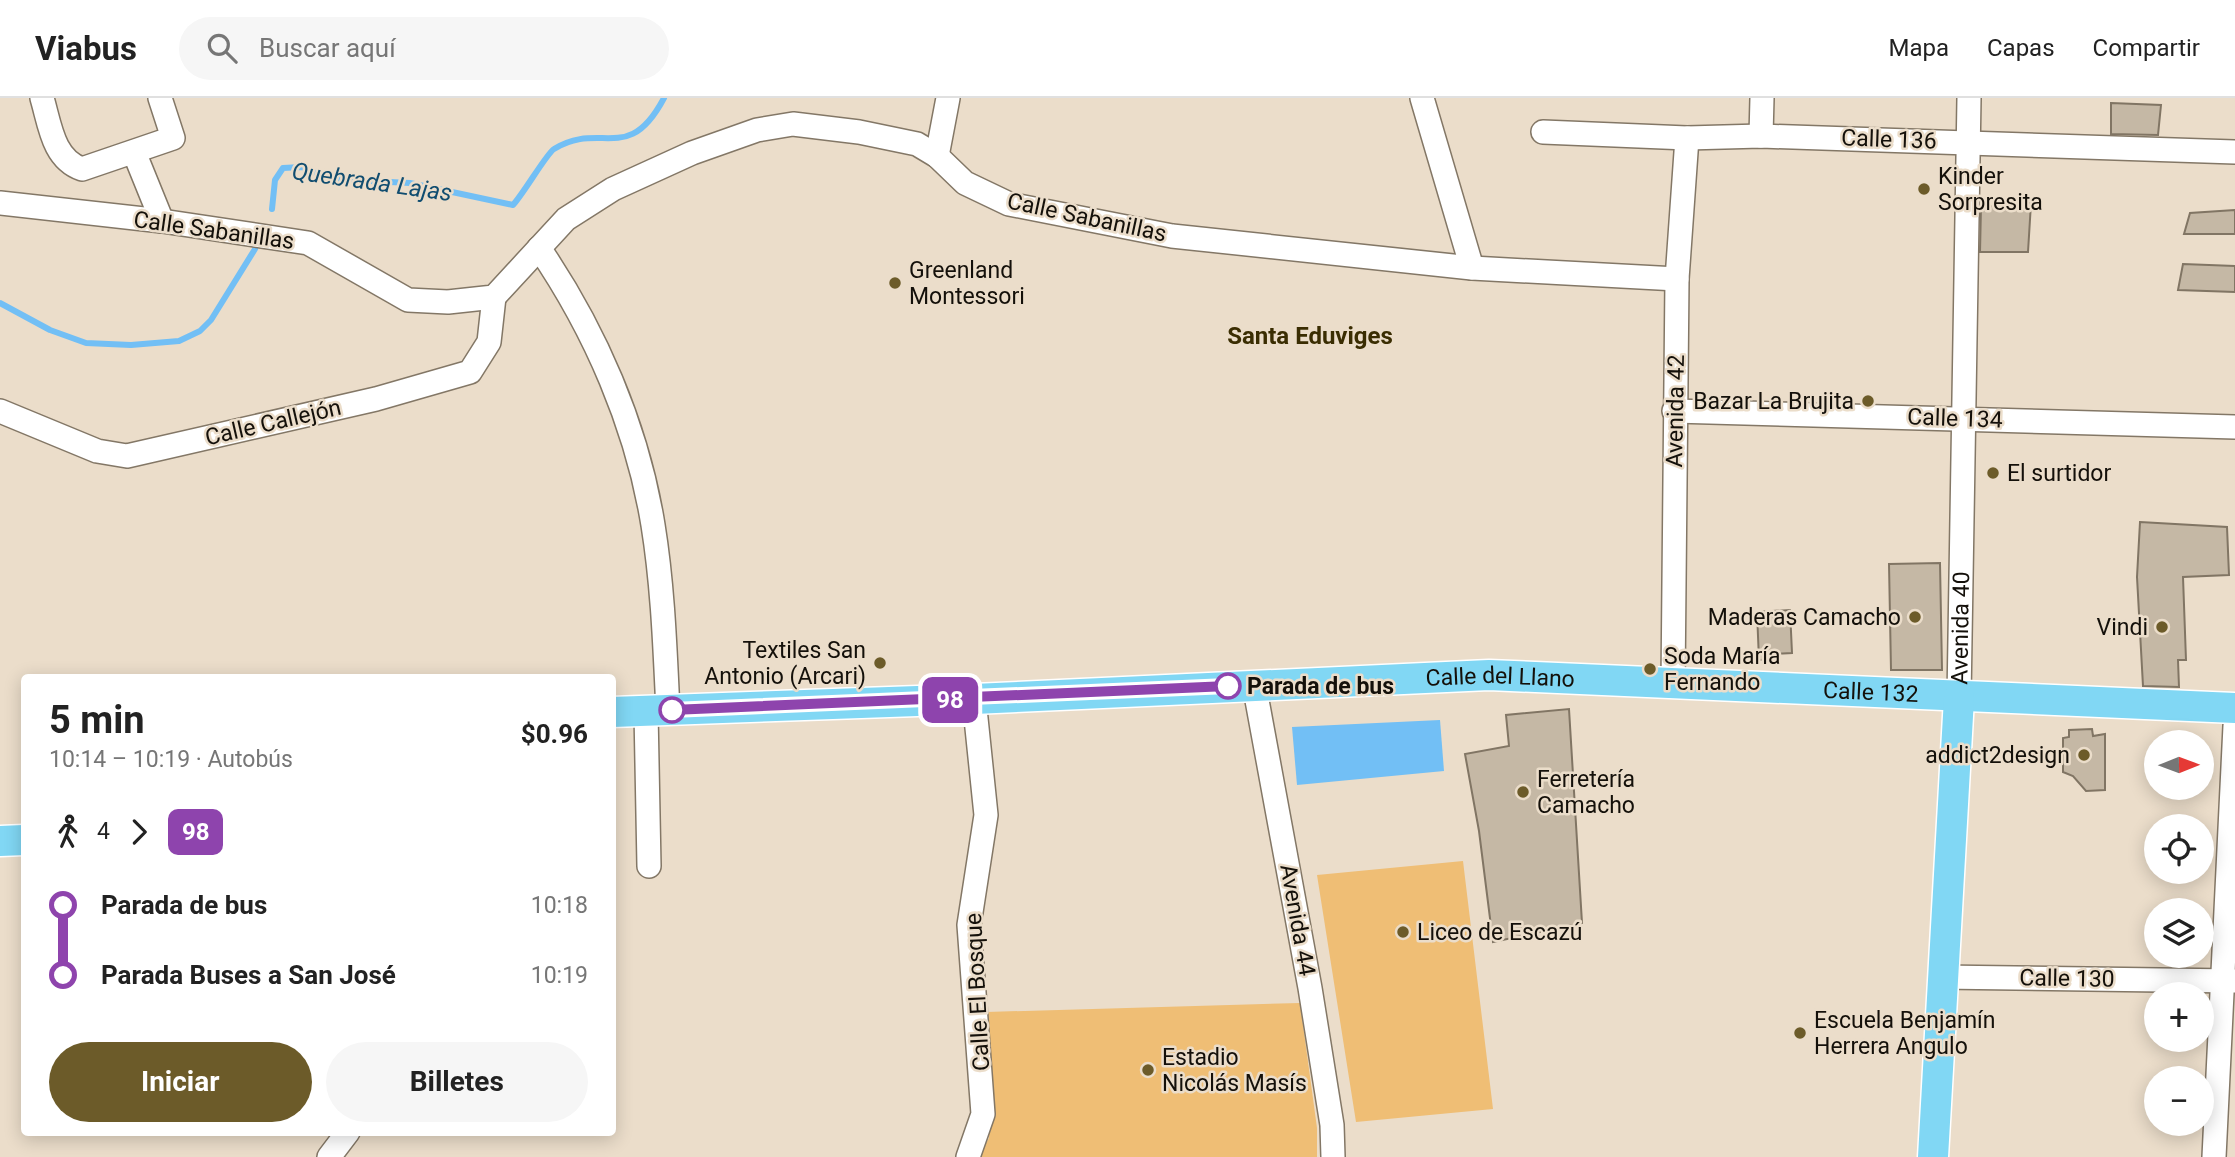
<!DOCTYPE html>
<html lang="es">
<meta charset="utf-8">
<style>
:root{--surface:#fff;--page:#f6f6f6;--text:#222;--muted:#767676;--line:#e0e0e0;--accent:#6c5b29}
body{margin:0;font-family:Roboto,sans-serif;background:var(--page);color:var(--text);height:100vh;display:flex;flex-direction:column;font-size:26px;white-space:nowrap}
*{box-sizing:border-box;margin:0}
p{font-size:23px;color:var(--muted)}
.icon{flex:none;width:38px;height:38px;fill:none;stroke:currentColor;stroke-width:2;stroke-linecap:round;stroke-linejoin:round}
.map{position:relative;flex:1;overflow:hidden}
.drawer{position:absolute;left:21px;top:576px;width:595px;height:462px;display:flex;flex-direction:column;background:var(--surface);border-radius:7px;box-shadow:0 4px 18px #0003}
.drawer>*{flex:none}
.badge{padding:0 14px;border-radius:10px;font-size:24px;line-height:46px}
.needle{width:46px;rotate:89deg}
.buttons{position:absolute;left:2144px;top:632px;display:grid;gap:14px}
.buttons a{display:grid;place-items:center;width:70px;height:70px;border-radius:50%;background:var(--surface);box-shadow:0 4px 18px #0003;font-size:35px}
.map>.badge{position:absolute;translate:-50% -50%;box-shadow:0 0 0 4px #fff}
.legs{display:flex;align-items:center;gap:10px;height:77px;padding:0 28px;font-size:23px}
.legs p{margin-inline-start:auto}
.head{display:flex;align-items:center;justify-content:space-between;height:119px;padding:0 28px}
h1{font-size:38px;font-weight:700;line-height:52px}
.action{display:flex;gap:14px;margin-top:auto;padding:14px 28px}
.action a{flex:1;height:80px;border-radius:42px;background:var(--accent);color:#fff;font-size:28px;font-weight:700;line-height:80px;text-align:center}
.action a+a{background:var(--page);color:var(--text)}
ul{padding:0 28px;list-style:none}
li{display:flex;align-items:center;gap:24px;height:70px;font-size:26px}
li i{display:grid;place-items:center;width:10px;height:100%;margin:0 9px;background:currentColor}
li i::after{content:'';width:18px;height:18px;margin:-9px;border:5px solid;border-radius:50%;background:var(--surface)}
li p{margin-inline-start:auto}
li:first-child i{background:linear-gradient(#0000 50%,currentColor 0)}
li:last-child i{background:linear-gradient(currentColor 50%,#0000 0)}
header{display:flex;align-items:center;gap:42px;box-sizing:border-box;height:98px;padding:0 35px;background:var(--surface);border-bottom:2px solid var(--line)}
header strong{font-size:33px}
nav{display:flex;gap:38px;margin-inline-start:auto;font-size:24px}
.search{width:490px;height:63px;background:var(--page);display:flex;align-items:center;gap:18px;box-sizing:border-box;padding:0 24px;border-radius:38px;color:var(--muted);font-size:26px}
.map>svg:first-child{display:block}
.green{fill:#efbe75}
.water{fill:#72bff5}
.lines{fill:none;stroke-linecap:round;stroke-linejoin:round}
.stream{stroke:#72bff5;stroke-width:6}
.building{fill:#c5b8a5;stroke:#817564;stroke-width:2}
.minor-casing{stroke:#837766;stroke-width:26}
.major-casing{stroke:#fff;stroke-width:33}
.minor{stroke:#fff;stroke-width:23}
.major{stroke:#81d7f4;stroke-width:30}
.line-1-casing{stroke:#fff;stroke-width:16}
.line-1{stroke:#8e44ad;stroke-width:10}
.poi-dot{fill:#6c5b29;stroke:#ebddca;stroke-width:2.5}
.stop-1-dot{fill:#fff;stroke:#8e44ad;stroke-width:3.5}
.labels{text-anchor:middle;stroke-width:5;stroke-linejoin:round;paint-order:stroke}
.street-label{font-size:23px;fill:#14100a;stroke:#ebddca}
.poi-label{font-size:23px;fill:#14100a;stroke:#ebddca;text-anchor:start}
.stop-label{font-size:23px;font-weight:bold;fill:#14100a;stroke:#ebddca;text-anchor:start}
.water-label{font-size:24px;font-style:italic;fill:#114d70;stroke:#ebddca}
.neighbourhood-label{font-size:24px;font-weight:bold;fill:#3a2d02;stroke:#ebddca}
</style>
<header>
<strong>Viabus</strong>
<div class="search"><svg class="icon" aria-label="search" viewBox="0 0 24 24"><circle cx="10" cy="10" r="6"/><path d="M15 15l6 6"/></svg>Buscar aquí</div>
<nav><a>Mapa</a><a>Capas</a><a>Compartir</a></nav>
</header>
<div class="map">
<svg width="2235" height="1059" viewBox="0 0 2235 1059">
<rect width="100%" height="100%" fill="#ebddca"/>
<path class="green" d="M1463,763L1493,1011L1356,1024L1317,777Z
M1300,905L1317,1030V1059H978L989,1040L986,914Z"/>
<path class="water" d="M1440,622L1444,673L1297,687L1292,629Z"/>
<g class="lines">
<path class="stream" d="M272,111L275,82L283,70L302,69L329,81L410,85L513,107C524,95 547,55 554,51C601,22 628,68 664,0
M0,205L50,232L86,245L131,247L179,243L200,233L211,222L255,151"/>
</g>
<path class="building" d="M2111,5L2161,7L2158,37L2111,36Z
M2031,105L2028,154H1980L1981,109Z
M2235,112V136H2184L2190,115Z
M2183,166L2235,168V194L2178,192Z
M2140,424L2227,429L2229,477L2183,479L2186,562H2178L2179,589L2143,588L2137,479Z
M1940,465L1942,572H1891L1889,466Z
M1790,512L1792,555L1775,556V561L1759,562L1757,514Z
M1569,611L1582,825L1493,844L1479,733L1465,656L1509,648L1506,617Z
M2092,631L2093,638L2105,636V692L2086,693L2073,678L2063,674V640L2069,639V632Z"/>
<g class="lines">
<g class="minor-casing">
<g id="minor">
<path d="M42,0C50,27 53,61 82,71L173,40L160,0"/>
<path d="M1422,0L1472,170"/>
<path d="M1543,34L1687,40L1761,38L2235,54"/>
<path d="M1761,38L1762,0"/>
<path d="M134,54L162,123"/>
<path d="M937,58L948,0"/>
<path d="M0,105L162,123L308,145L408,202L448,204L494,199L566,121L613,91L692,55L757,32L793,26L859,34L917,46L937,58L965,85L1009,106L1172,138L1472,170L1677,181"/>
<path d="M539,150C595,232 637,328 653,427C663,489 665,551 668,613"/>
<path d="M0,313L97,353L127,358L376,301L470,274L489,244L494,199"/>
<path d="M1674,313L2235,329"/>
<path d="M1254,586L1310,890L1332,1027L1333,1059"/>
<path d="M1673,586L1677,181L1687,40"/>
<path id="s1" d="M1959,600L1969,0"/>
<path d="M646,614L649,768"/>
<path d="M1940,879L2235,883"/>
<path d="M329,1059L348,1034"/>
<path d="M968,1059L983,1016L969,827L986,717L974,601"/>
<path d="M2214,1059L2235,628"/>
</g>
</g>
<g class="major-casing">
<g id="major">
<path id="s2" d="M612,614L974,601L1489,577L2235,610"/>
<path d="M0,743L24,742"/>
<path d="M1933,1059L1959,600"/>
</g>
</g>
<use href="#minor" class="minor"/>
<use href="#major" class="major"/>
</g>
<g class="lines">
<g class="line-1-casing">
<path id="line-1" d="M672,612L1228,588"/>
</g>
<use href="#line-1" class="line-1"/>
</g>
<g class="poi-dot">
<circle cx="1924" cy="91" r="7"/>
<circle cx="895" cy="185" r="7"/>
<circle cx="1868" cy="303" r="7"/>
<circle cx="1993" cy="375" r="7"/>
<circle cx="1915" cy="519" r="7"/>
<circle cx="2162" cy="529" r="7"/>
<circle cx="880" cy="565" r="7"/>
<circle cx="1650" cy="571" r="7"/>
<circle cx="2084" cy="657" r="7"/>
<circle cx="1523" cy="694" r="7"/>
<circle cx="1403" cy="834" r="7"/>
<circle cx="1800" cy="935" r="7"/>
<circle cx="1148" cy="972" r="7"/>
</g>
<g class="stop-1-dot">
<circle cx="1228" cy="588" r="12"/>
<circle cx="672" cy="612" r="12"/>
</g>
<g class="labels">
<g class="street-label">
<text transform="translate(1889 41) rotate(2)" y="8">Calle 136</text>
<text transform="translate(1087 119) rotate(12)" y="8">Calle Sabanillas</text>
<text transform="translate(214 132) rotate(8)" y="8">Calle Sabanillas</text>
<text transform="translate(1675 313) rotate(-89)" y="8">Avenida 42</text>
<text transform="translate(1955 320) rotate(2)" y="8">Calle 134</text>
<text transform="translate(273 324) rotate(-13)" y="8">Calle Callejón</text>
<text dy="8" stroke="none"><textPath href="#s1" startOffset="70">Avenida 40</textPath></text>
<text dy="8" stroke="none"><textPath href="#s2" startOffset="889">Calle del Llano</textPath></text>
<text dy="8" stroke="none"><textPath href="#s2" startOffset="1260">Calle 132</textPath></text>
<text transform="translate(1298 822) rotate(80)" y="8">Avenida 44</text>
<text transform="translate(2067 880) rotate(1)" y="8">Calle 130</text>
<text transform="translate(977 894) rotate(-93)" y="8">Calle El Bosque</text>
</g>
<g class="poi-label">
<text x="1938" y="86">Kinder<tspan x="1938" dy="26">Sorpresita</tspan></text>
<text x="909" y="180">Greenland<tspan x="909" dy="26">Montessori</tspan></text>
<text x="1854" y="311" text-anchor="end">Bazar La Brujita</text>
<text x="2007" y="383">El surtidor</text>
<text x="1901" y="527" text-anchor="end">Maderas Camacho</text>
<text x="2148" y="537" text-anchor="end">Vindi</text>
<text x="866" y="560" text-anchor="end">Textiles San<tspan x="866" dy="26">Antonio (Arcari)</tspan></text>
<text x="1664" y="566">Soda María<tspan x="1664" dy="26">Fernando</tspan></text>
<text x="2070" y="665" text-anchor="end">addict2design</text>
<text x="1537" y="689">Ferretería<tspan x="1537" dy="26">Camacho</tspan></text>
<text x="1417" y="842">Liceo de Escazú</text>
<text x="1814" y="930">Escuela Benjamín<tspan x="1814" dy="26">Herrera Angulo</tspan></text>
<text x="1162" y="967">Estadio<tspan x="1162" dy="26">Nicolás Masís</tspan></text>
</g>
<g class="stop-label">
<text x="1247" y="596">Parada de bus</text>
</g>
<g class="water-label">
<text transform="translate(372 84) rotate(8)" y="8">Quebrada Lajas</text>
</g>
<g class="neighbourhood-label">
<text x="1310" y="246">Santa Eduviges</text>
</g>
</g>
</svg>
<div class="buttons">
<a><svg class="needle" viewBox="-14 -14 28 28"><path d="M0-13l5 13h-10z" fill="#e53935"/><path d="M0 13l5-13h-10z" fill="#767676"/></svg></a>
<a><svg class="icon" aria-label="locate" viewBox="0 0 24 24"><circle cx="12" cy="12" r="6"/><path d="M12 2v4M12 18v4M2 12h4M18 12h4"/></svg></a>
<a><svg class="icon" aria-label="layers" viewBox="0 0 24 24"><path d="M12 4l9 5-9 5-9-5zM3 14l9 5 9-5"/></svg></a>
<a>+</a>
<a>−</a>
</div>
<b class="badge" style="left:950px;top:602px;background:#8e44ad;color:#fff">98</b>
<section class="drawer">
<div class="head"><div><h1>5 min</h1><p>10:14 – 10:19 · Autobús</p></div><b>$0.96</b></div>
<div class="legs"><svg class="icon" aria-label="walk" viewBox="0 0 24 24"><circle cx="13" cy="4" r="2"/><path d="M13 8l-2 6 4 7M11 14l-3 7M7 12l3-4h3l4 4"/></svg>4<svg class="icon" aria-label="forward" viewBox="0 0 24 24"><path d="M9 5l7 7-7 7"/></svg><b class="badge" style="background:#8e44ad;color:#fff">98</b></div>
<ul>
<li><i style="color:#8e44ad"></i><b>Parada de bus</b><p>10:18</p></li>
<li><i style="color:#8e44ad"></i><b>Parada Buses a San José</b><p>10:19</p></li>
</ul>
<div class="action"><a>Iniciar</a><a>Billetes</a></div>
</section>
</div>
